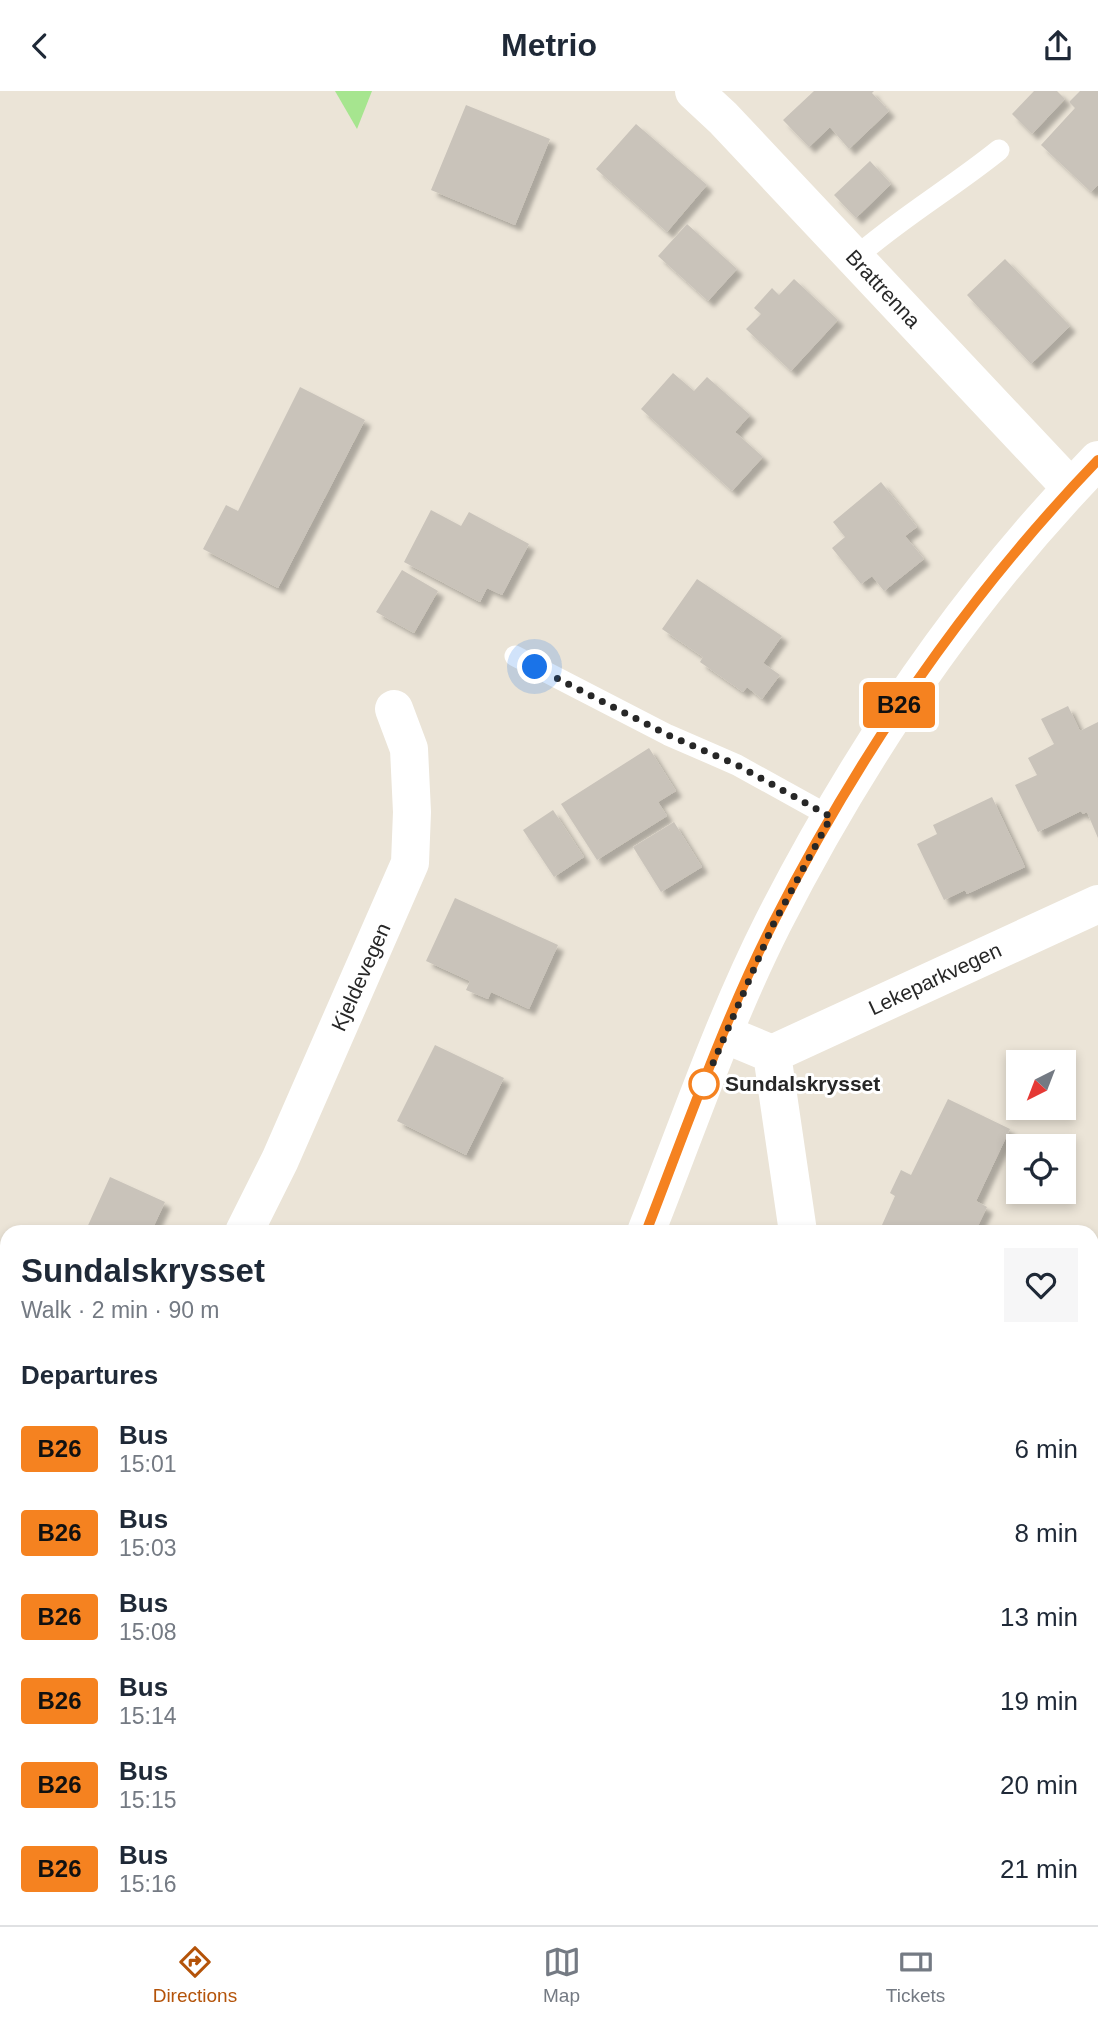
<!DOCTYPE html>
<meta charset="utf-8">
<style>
:root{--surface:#fff;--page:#f6f6f7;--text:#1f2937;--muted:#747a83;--line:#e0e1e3;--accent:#b45309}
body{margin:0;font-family:Arial,sans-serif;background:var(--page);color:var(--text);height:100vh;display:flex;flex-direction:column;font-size:26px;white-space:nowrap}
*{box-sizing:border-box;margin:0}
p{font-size:23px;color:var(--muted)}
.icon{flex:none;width:38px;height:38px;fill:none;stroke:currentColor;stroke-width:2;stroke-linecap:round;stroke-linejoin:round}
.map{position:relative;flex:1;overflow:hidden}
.panel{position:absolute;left:0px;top:1134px;width:1099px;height:700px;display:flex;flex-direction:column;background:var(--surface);border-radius:21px 21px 0 0;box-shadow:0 4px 10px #0003}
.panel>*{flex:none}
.badge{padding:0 14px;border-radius:5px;font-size:24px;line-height:46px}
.needle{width:46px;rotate:222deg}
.fabs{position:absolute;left:1006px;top:959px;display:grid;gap:14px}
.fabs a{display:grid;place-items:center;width:70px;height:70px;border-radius:0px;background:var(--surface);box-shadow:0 4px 10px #0003;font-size:35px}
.you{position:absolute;width:35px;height:35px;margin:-18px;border:5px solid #fff;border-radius:50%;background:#1a73e8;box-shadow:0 0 0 10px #1a73e833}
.map>.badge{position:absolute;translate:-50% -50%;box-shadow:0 0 0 4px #fff}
h2{padding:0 21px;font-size:26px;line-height:63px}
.round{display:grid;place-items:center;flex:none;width:74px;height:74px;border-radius:0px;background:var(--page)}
.headline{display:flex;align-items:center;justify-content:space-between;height:119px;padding:0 21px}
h1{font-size:33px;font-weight:800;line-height:52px}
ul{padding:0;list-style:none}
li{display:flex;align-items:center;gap:21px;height:84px;padding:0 21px}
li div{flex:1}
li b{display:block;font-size:26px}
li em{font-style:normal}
li .badge{min-width:77px;font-weight:700;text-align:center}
header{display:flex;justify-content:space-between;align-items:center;height:91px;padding:0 21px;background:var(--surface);font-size:32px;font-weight:800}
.tabs{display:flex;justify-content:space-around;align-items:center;height:98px;border-top:2px solid var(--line);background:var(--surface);font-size:19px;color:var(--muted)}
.tabs a{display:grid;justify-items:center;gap:4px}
.tabs .current{color:var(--accent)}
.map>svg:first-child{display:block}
.green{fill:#a6e58f}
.building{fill:#c9c3ba;filter:url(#shadow)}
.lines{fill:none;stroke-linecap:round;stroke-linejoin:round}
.service{stroke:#fff;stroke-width:21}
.minor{stroke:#fff;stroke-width:38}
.tertiary{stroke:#fff;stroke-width:38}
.line-casing{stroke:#fff;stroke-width:16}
.line{stroke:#f58220;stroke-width:10}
.walk{stroke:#272727;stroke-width:7;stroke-dasharray:0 12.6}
.stop-dot{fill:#fff;stroke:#f58220;stroke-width:3.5}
.labels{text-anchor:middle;stroke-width:6;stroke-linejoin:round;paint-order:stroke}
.street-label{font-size:21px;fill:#272727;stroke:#fff}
.stop-label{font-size:21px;font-weight:bold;fill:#272727;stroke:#fff;text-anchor:start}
</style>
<header><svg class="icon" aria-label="back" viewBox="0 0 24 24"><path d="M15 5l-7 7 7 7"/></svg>Metrio<svg class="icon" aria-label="share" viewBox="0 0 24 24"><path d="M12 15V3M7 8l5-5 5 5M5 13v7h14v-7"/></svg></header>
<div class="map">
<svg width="1098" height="1834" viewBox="0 0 1098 1834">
<defs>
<filter id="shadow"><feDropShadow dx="6" dy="6" stdDeviation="2" flood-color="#0004"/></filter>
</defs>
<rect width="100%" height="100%" fill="#ebe4d7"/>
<path class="green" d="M335,0H372L357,38Z"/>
<path class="building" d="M814,0H874L872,2L889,20L849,58L830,36L809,56L783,29Z
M1034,0H1057L1065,8L1032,43L1012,23Z
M1080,0H1098V94L1091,101L1041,54L1075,17L1069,11Z
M466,14L550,48L515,134L431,99Z
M636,33L707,94L667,141L596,78Z
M870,70L891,93L856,127L834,104Z
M687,133L737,178L708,210L658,165Z
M1005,168L1070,235L1031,273L967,204Z
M794,188L838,229L791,280L746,238L761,223L754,217L772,197L779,204Z
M673,282L694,300L707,286L750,324L735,341L763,366L732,400L641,318Z
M300,296L365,329L278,497L203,458L226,414L238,420Z
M881,391L917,436L905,445L924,468L884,500L872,485L861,493L832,457L845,446L833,431Z
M431,419L461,435L469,421L529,453L502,504L487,497L480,511L404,471Z
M402,479L438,500L414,542L376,521Z
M697,488L782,545L763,572L780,584L762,608L747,596L743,601L700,571L703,566L662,538Z
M1068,615L1080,640L1098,631V747L1087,721L1083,723L1081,720L1038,741L1015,694L1037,684L1028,667L1054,653L1041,628Z
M649,657L676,700L658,711L667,725L597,769L561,713Z
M992,706L1025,776L967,803L965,799L944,809L917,753L937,743L933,734Z
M553,719L584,766L554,786L523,739Z
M674,731L702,776L661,801L633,756Z
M455,807L558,854L529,918L491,901L488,908L466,899L470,890L426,870Z
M435,954L504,987L466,1064L397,1030Z
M948,1008L1010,1038L976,1110L987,1116L975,1141H896L882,1134L895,1105L890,1102L901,1079L911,1084Z
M110,1086L165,1111L151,1141H85Z
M1098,1169V1287L1092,1284V1181Z
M0,1306L7,1308V1371L4,1379L0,1378Z
M1098,1780V1834H1071L1075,1827H1092V1792Z"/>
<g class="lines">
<path class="service" d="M855,167C900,127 952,97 999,59
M515,565L668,644L737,674L831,726"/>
<path class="minor" d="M694,0L723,27L1071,397
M724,943L772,963L798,1141
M772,963L1098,813
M244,1141L280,1069L410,772L412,721L409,658L394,618
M0,1441L7,1442
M1092,1515L1098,1502
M894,1827L897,1834
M949,1834L952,1827"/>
<path class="tertiary" d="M646,1141C687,1038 723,931 773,832C859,663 966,505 1098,369
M303,1834L306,1827"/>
</g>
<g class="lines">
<g class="line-casing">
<path id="line" d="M646,1141C686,1038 723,931 773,832C859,663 966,506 1098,369"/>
</g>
<use href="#line" class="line"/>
<path class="walk" d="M535,576L668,644L737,674L831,726L773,834L704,993"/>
</g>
<circle class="stop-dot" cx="704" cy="993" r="14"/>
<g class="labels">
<g class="street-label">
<text transform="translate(883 198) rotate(47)" y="7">Brattrenna</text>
<text transform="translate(361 886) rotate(-66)" y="7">Kjeldevegen</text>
<text transform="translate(935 888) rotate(-25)" y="7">Lekeparkvegen</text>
</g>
<g class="stop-label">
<text x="725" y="1000">Sundalskrysset</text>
</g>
</g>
</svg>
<div class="fabs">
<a><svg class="needle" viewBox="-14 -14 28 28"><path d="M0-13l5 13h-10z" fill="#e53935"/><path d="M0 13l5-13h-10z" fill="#747a83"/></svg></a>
<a><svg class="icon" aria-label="locate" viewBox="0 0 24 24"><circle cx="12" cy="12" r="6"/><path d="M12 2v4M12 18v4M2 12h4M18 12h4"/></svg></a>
</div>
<div class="you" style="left:535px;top:576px"></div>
<b class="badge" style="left:899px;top:614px;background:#f58220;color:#111">B26</b>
<section class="panel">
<div class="headline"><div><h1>Sundalskrysset</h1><p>Walk · 2 min · 90 m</p></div><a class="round"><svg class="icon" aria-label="heart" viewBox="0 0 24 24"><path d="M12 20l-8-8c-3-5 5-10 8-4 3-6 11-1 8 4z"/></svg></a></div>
<h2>Departures</h2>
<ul>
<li><span class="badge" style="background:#f58220;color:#111">B26</span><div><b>Bus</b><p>15:01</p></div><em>6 min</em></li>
<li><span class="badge" style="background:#f58220;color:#111">B26</span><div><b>Bus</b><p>15:03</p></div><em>8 min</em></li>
<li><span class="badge" style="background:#f58220;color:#111">B26</span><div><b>Bus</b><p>15:08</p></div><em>13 min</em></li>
<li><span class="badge" style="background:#f58220;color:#111">B26</span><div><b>Bus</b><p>15:14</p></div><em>19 min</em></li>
<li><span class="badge" style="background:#f58220;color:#111">B26</span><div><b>Bus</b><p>15:15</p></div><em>20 min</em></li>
<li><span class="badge" style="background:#f58220;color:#111">B26</span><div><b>Bus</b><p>15:16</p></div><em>21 min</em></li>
</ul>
</section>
</div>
<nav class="tabs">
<a class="current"><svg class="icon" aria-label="directions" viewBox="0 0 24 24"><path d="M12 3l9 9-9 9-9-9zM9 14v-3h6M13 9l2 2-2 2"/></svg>Directions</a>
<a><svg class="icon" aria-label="map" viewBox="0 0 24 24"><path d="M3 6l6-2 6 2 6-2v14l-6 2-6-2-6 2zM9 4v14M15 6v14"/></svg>Map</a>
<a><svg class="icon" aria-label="tickets" viewBox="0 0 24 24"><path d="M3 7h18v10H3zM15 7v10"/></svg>Tickets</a>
</nav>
